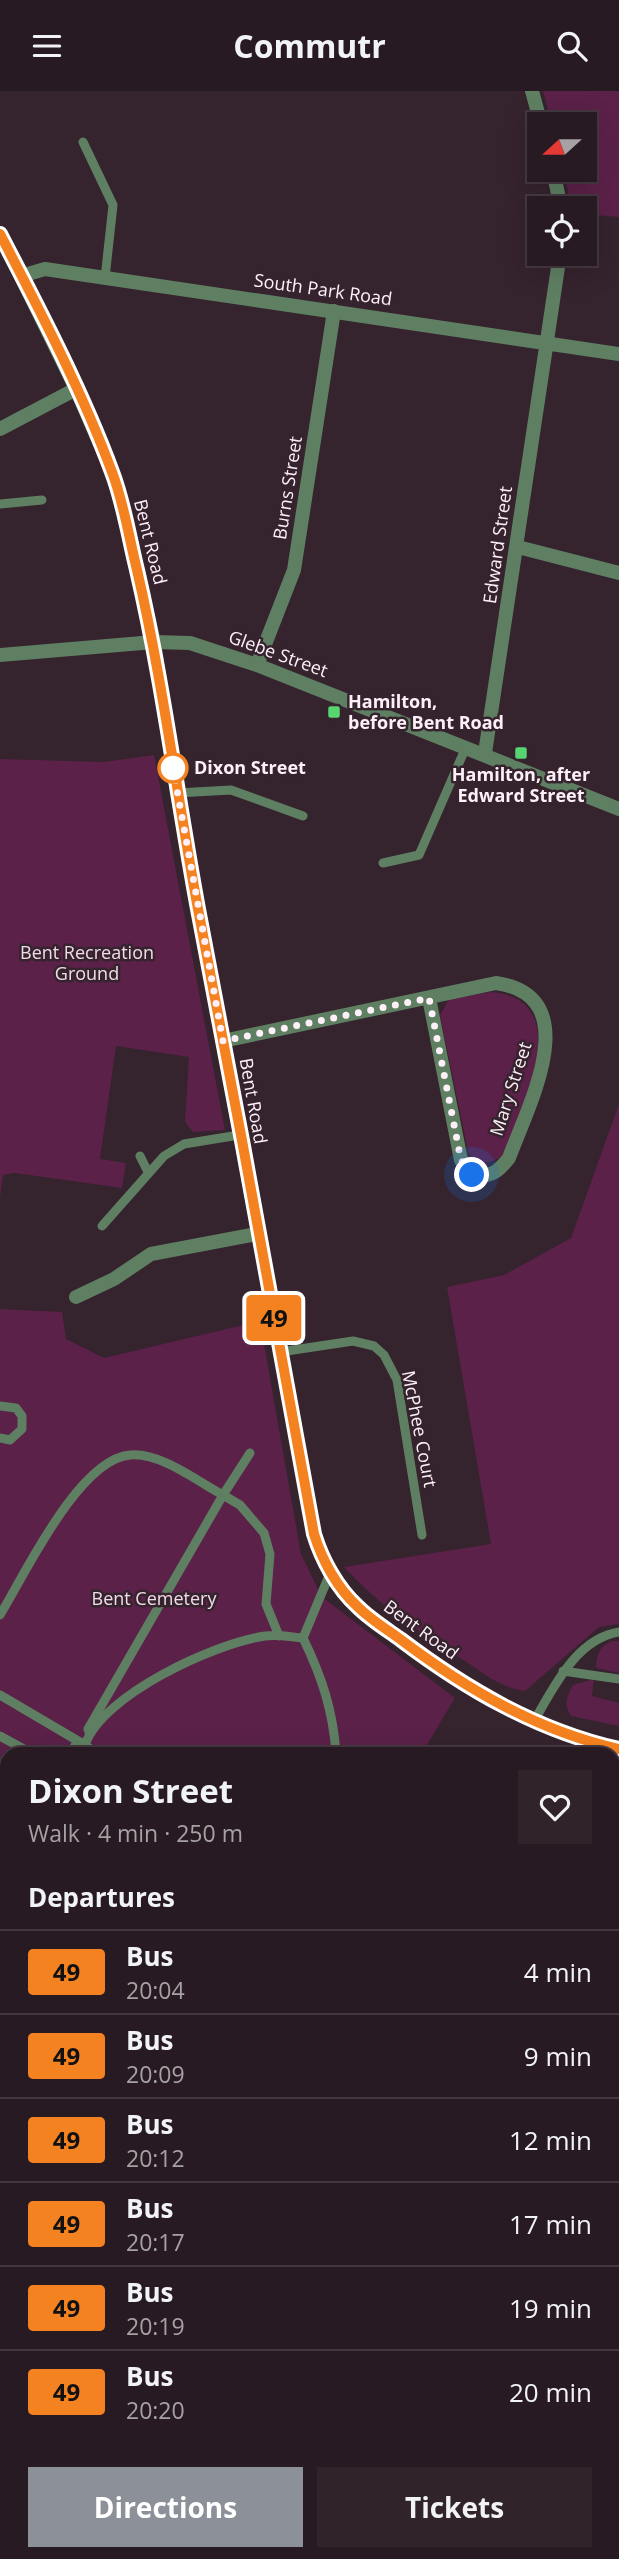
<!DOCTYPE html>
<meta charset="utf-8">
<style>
:root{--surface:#281a22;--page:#30232a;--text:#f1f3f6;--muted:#a5a1a5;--line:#443840;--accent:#8c9099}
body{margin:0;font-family:"Open Sans",sans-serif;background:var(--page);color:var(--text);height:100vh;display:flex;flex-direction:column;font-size:26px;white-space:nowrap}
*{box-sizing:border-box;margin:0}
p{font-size:23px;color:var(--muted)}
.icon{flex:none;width:38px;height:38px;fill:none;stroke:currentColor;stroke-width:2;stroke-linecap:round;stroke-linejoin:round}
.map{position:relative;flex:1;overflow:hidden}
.panel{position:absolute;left:0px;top:1656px;width:620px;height:814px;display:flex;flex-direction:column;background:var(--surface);border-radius:21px 21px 0 0;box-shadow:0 7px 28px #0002,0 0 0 2px var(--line)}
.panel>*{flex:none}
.badge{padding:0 14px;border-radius:5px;font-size:24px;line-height:46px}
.needle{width:46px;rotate:249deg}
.fabs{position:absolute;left:527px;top:21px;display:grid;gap:14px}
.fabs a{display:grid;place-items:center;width:70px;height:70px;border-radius:0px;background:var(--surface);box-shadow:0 7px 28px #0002,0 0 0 2px var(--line);font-size:35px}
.you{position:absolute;width:35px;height:35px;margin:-18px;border:5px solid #fff;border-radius:50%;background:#1a73e8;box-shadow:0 0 0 10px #1a73e833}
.map>.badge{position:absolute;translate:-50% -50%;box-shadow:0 0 0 4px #fff}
h2{padding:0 28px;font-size:26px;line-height:63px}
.round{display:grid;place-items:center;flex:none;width:74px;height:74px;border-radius:0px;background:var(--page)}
.head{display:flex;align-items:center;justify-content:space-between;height:119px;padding:0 28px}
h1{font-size:33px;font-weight:700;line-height:52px}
.cta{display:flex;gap:14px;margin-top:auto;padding:14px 28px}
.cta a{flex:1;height:80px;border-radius:0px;background:var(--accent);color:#fff;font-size:28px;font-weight:700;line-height:80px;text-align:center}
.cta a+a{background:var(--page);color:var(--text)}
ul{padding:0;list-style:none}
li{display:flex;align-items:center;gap:21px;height:84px;padding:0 28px;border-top:2px solid var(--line)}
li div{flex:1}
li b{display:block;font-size:26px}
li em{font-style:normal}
li .badge{min-width:77px;font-weight:700;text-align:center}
header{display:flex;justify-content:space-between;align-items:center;height:91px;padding:0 28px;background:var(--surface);font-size:32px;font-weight:700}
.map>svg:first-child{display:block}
.green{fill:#5b2148}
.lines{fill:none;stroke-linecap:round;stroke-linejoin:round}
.stream{stroke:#26001a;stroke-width:5}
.service{stroke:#5f7f62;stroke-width:9}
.minor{stroke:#5f7f62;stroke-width:14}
.tertiary{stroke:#5f7f62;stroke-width:14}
.line-casing{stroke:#fff;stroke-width:16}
.line{stroke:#f58220;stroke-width:10}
.walk{stroke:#fef0f8;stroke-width:7;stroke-dasharray:0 12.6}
.poi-dot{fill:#57d570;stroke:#35232e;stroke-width:2.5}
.stop-dot{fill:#fff;stroke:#f58220;stroke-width:3.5}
.labels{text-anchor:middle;stroke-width:5;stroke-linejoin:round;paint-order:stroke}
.street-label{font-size:18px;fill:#fef0f8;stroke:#35232e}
.poi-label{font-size:18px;font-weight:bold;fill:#fef0f8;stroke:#35232e;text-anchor:start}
.stop-label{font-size:18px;font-weight:bold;fill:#fef0f8;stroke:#35232e;text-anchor:start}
.park-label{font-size:18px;fill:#f2dbe8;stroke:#35232e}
</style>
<header><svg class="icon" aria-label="menu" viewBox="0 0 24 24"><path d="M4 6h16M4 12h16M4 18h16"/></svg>Commutr<svg class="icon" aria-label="search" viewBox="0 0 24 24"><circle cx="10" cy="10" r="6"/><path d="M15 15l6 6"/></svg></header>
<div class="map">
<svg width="619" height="2468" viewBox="0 0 619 2468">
<rect width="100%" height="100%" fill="#35232e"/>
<path class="green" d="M543,0H619V126L585,123L584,117H572L563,79H584V33H552Z
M154,664L225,1039L193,1041L185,1031L189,966L116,955L100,1068L126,1072L122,1097L15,1082L3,1084L0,1106V668L104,671Z
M491,901C576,908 523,1011 507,1057L500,1067L486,1072L472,1067L468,1060L440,924L449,908Z
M619,1013V1533L599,1536L525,1600C500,1597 484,1582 463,1569C419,1541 380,1515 344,1476L491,1453L447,1196L504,1184L571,1147Z
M0,1218L62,1221L66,1248L104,1267L260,1230L301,1463L322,1506L455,1607L422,1662H7V2336L0,2340Z
M612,1550H619V1582L596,1577C596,1564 600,1555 612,1550Z
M594,1588L592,1605L619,1612V1635L571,1625C563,1613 567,1606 573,1594Z
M613,1800L619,1804V2099L613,2102Z"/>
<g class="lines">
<path class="stream" d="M612,2042L619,2037"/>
<path class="service" d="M83,51L113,114L105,187
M0,413L42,409
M177,702L231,699L303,725
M383,772L419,764L466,656
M140,1065L148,1081
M102,1135L164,1065L184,1053L239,1044
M280,1261L353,1250L374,1255L384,1264L397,1289L422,1444
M0,1315L16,1317L22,1325V1338L10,1349L0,1347
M250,1362L223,1404L240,1414L264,1442L270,1463L266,1513L279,1545
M0,1524C25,1483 79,1368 130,1364C160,1361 197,1390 223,1404L88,1638L89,1641
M303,1547C322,1586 333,1620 336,1662
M303,1547L331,1480
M563,1580L619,1588
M0,1604L85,1654
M534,1630C554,1596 576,1548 619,1541
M0,1645L31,1662
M70,1662L78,1650
M96,1662L85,1654C102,1604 215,1552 265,1545C277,1543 291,1546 303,1547
M0,1717L7,1706
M0,1789L7,1776
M0,1893L7,1907"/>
<path class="minor" d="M532,0L541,33
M553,79L561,117
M21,185L45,178L619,263
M0,338L76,298
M518,456L619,482
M154,551L190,552L257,574L619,718
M257,574L294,479L334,220
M485,662L560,163
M223,950L496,892C588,905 527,1017 509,1067C498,1081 490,1087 472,1084L461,1069L429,907
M76,1206L114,1188L151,1163L257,1143
M612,2210L619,2201
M0,2378L7,2374
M439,2462L445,2468"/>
<path class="tertiary" d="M0,143L76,298L113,383L128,440L154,551L177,702L314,1443C322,1469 337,1497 357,1516C370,1528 386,1538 400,1548C466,1598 538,1640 619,1658
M0,564L154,551"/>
</g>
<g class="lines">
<g class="line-casing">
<path id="line" d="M0,143C40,220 82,300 112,381C124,412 129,447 137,479C163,591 177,705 198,818C238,1026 277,1235 314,1443C322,1469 337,1497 358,1516C370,1528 386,1538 400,1548C466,1598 538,1640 619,1658"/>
</g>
<use href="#line" class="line"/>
<path class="walk" d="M173,677L223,950L429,907L461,1069L472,1084"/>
</g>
<g class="poi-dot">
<rect x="327" y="614" width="14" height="14" rx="3.5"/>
<rect x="514" y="655" width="14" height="14" rx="3.5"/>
</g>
<circle class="stop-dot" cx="173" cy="677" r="14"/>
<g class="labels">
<g class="street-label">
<text transform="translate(323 199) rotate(8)" y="6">South Park Road</text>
<text transform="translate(288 397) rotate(-81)" y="6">Burns Street</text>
<text transform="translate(150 451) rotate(76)" y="6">Bent Road</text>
<text transform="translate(498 454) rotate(-82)" y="6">Edward Street</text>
<text transform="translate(278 563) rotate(20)" y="6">Glebe Street</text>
<text transform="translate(511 998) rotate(-72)" y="6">Mary Street</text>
<text transform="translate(253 1010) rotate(80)" y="6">Bent Road</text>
<text transform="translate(419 1338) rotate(79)" y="6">McPhee Court</text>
<text transform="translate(421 1539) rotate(36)" y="6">Bent Road</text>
</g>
<g class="poi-label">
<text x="348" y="617">Hamilton,<tspan x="348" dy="21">before Bent Road</tspan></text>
<text x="521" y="690" text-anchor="middle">Hamilton, after<tspan x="521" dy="21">Edward Street</tspan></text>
</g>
<g class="stop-label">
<text x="194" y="683">Dixon Street</text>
</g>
<g class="park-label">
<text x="87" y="868">Bent Recreation<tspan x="87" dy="21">Ground</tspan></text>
<text x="154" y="1514">Bent Cemetery</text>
</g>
</g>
</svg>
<div class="fabs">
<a><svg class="needle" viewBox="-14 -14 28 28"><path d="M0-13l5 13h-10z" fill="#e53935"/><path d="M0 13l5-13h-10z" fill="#a5a1a5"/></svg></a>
<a><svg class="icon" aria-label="locate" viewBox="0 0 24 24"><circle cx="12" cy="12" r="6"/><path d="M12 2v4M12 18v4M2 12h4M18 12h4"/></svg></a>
</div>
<div class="you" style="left:472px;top:1084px"></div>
<b class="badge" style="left:274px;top:1227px;background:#f58220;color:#111">49</b>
<section class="panel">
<div class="head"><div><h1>Dixon Street</h1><p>Walk · 4 min · 250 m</p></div><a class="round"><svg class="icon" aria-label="heart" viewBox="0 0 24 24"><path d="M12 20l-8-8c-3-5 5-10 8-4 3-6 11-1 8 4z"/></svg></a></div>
<h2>Departures</h2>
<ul>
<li><span class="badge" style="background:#f58220;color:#111">49</span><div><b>Bus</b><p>20:04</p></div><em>4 min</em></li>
<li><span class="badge" style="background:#f58220;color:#111">49</span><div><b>Bus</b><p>20:09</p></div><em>9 min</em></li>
<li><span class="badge" style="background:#f58220;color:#111">49</span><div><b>Bus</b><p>20:12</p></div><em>12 min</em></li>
<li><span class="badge" style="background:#f58220;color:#111">49</span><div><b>Bus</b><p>20:17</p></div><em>17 min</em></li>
<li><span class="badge" style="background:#f58220;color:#111">49</span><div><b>Bus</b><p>20:19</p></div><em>19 min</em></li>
<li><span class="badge" style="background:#f58220;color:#111">49</span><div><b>Bus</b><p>20:20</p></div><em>20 min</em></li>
</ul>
<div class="cta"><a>Directions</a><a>Tickets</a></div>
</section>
</div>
